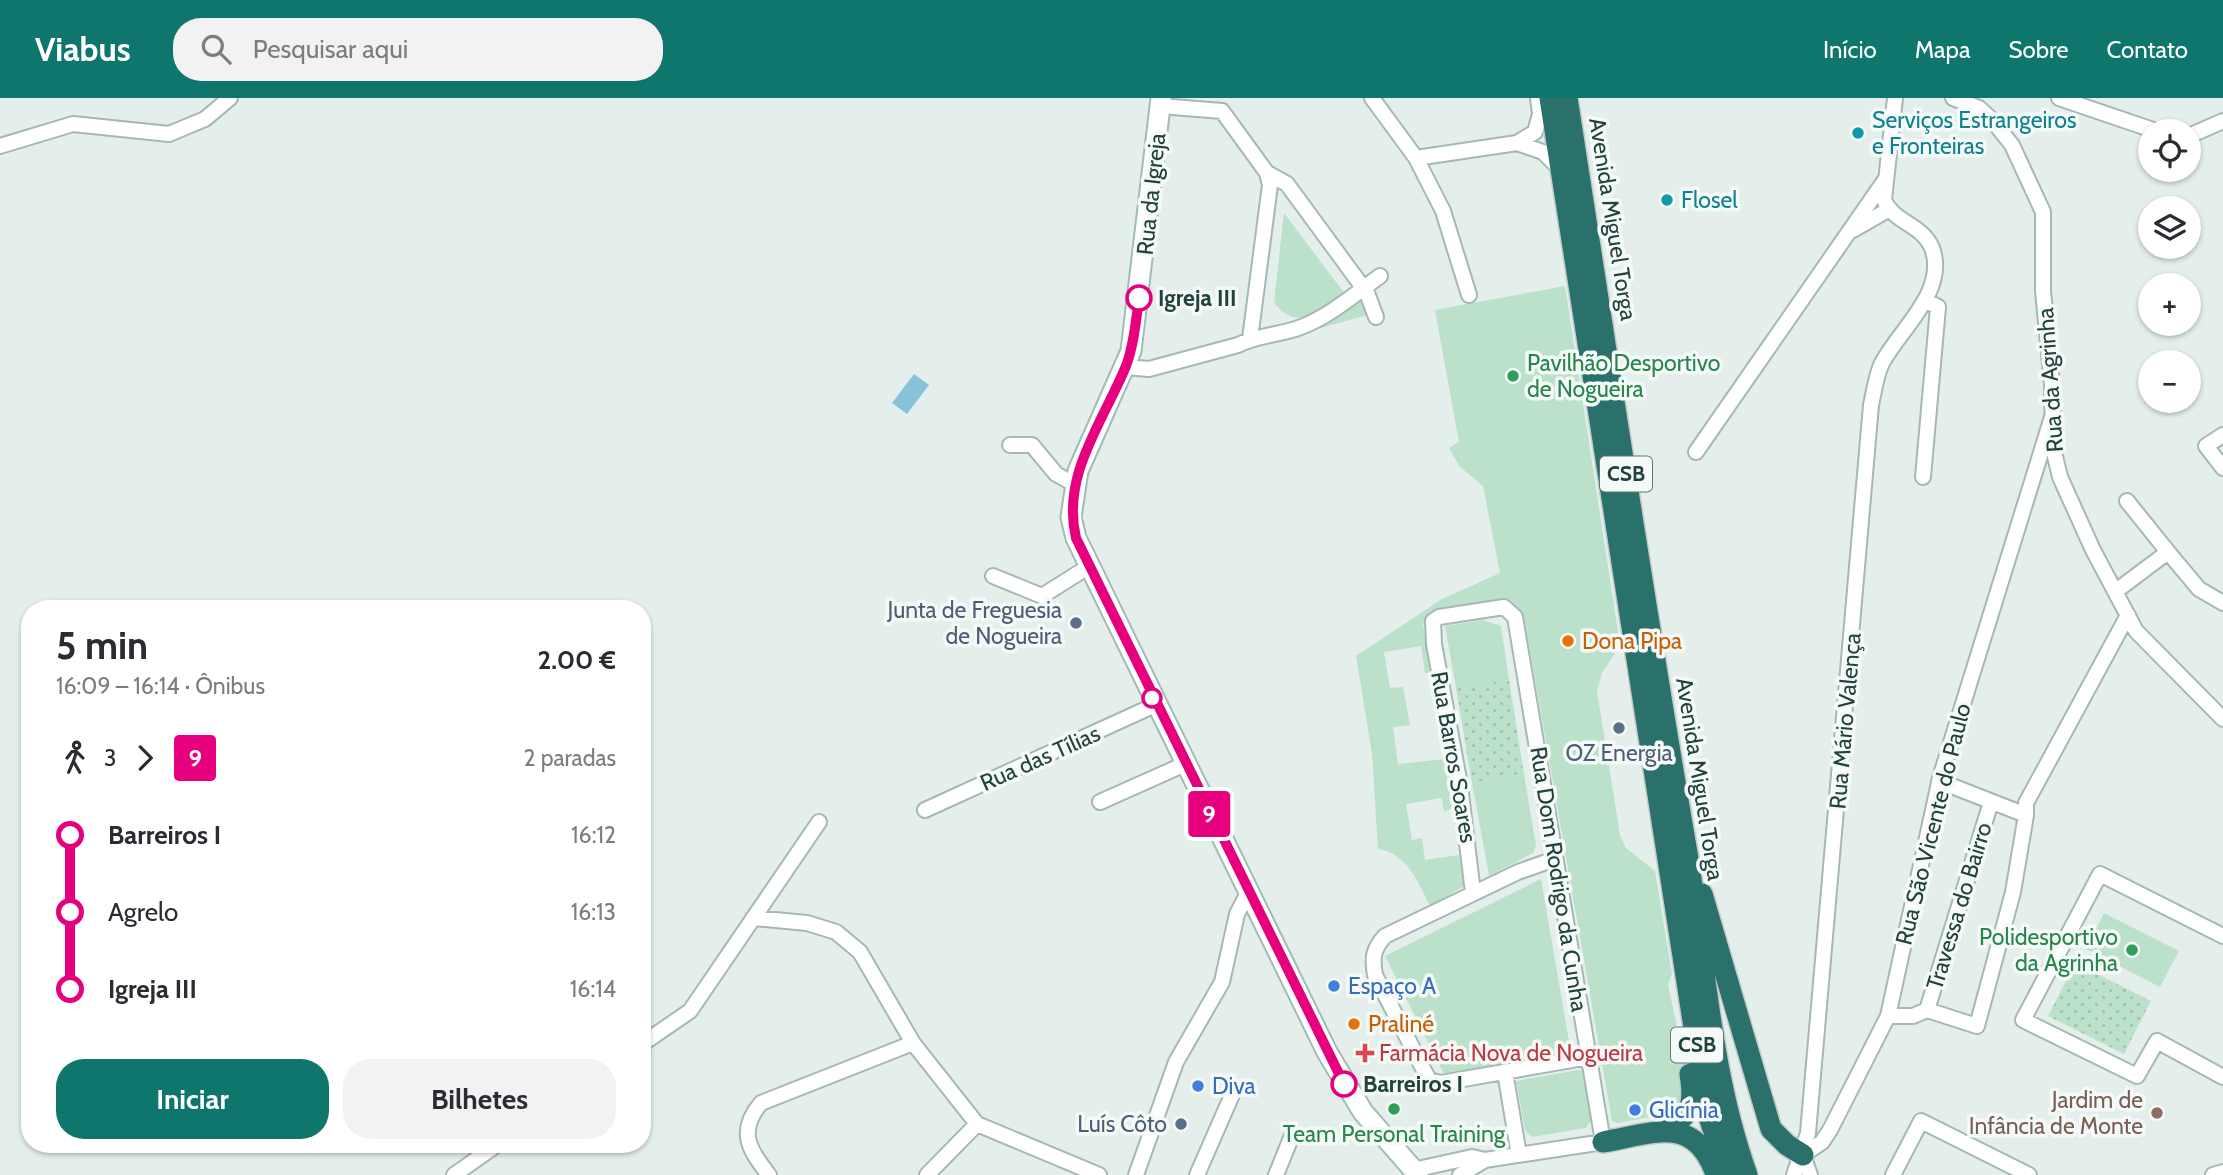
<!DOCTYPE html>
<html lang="pt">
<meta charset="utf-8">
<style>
:root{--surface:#fff;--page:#f2f2f3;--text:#2b2b33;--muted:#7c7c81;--accent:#0f766e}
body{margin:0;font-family:Cabin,sans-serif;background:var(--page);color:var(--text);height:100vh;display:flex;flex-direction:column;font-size:26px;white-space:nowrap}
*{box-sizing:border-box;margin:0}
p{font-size:23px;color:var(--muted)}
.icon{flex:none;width:38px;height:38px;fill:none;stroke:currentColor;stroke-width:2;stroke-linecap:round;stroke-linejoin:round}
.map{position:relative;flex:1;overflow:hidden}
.panel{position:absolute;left:21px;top:502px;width:630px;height:553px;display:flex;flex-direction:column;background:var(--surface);border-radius:28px;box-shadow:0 2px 5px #0004}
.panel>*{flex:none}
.badge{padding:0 14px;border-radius:5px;font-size:24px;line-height:46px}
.fabs{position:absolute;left:2138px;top:21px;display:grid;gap:14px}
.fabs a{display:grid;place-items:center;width:63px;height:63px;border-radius:50%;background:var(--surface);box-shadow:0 2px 5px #0004;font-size:35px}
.map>.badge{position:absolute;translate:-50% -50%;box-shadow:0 0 0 4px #fff}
.legs{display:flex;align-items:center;gap:10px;height:77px;padding:0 35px;font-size:23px}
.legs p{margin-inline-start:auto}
.overview{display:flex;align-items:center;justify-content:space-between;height:119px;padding:0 35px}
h1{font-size:38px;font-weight:700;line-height:52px}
.cta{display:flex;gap:14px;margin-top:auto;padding:14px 35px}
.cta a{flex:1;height:80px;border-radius:28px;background:var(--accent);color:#fff;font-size:28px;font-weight:700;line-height:80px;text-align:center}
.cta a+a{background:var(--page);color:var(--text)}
ul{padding:0 35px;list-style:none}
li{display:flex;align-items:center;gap:24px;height:77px;font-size:26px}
li i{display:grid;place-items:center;width:10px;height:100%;margin:0 9px;background:currentColor}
li i::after{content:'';width:18px;height:18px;margin:-9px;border:5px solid;border-radius:50%;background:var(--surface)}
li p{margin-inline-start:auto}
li:first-child i{background:linear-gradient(#0000 50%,currentColor 0)}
li:last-child i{background:linear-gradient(currentColor 50%,#0000 0)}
header{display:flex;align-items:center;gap:42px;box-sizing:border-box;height:98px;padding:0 35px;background:var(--accent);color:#fff}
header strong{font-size:33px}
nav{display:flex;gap:38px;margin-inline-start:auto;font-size:24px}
.search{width:490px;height:63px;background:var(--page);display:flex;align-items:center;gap:18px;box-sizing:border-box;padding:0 24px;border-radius:28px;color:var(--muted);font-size:26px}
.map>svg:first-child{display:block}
.grass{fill:#bbe1ca}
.park{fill:url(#park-dots)}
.water{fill:#87c2d8}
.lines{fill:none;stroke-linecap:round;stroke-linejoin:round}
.street-casing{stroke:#a6b8b3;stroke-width:18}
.secondary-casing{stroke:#a1bbb5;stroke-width:23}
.highway-casing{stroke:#c1cac9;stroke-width:24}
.street{stroke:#fff;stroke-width:14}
.secondary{stroke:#fff;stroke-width:19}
.highway{stroke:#2a716b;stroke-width:21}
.line-1-casing{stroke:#fff;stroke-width:16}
.line-1{stroke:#e6007e;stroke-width:10}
.culture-dot{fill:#0f9aa8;stroke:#f5faf8;stroke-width:2.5}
.stop-1-dot{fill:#fff;stroke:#e6007e;stroke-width:3.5}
.leisure-dot{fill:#2e9e5b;stroke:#f5faf8;stroke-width:2.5}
.service-dot{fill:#5c6f8a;stroke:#f5faf8;stroke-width:2.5}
.food-dot{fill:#e8710a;stroke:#f5faf8;stroke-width:2.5}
.shop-dot{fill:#3f7fe0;stroke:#f5faf8;stroke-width:2.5}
.health-dot{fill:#e0444e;stroke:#f5faf8;stroke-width:2.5}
.education-dot{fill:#8d6e63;stroke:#f5faf8;stroke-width:2.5}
.labels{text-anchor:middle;stroke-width:7;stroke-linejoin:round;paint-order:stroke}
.shield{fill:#f5faf8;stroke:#617975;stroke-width:2}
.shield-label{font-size:21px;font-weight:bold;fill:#21423d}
.culture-label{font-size:23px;fill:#0d838f;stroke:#f5faf8;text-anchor:start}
.street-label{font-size:23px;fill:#21423d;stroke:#f5faf8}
.stop-label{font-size:23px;font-weight:bold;fill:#21423d;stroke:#f5faf8;text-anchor:start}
.leisure-label{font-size:23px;fill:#27864d;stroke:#f5faf8;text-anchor:start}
.service-label{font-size:23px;fill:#4e5e75;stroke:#f5faf8;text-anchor:end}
.food-label{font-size:23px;fill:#c56008;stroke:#f5faf8;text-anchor:start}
.shop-label{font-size:23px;fill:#366cbe;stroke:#f5faf8;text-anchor:start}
.health-label{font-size:23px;fill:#be3a42;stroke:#f5faf8;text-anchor:start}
.education-label{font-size:23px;fill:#785e54;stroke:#f5faf8;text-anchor:end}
</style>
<header>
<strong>Viabus</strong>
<div class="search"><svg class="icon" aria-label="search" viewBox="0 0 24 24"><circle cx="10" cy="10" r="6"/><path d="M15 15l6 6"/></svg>Pesquisar aqui</div>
<nav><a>Início</a><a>Mapa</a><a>Sobre</a><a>Contato</a></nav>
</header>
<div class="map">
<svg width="2223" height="1077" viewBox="0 0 2223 1077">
<defs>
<pattern id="park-dots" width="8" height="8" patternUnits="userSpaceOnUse" patternTransform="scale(1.75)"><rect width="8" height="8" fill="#bbe1ca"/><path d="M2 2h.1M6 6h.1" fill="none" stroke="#a0c2ae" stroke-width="1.8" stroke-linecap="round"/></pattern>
</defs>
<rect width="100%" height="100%" fill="#e4efeb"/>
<path class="grass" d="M1284,115L1345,196C1323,212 1294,235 1274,204Z
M1565,188L1620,547L1602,575L1597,593L1620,737L1626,750L1655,773L1672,876L1668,886C1673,915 1697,997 1672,1015L1618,1025L1612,1023L1525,524L1512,503L1504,500L1443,511L1423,525L1430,575H1425L1421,548L1384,554L1390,590L1403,589L1410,627L1393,629L1398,666L1444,661L1452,711L1444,713L1442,700L1406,706L1412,742L1422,740L1425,762L1459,757L1464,788L1430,808C1419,785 1406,754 1378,751L1372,656L1356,558L1442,501L1500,475L1483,388L1460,369L1449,350L1459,344L1435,212Z
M1360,199L1365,201L1368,217L1306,234Z
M1483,522L1501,528L1509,582L1456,590L1445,528Z
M1524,676L1536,748L1533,755L1489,778L1472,685Z
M1541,781L1571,955L1445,978L1385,858Z
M2104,815L2179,853L2160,889L2086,851Z
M1584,971L1591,1022L1586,1030L1532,1039L1525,1032L1516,983Z"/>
<path class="park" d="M1509,582L1524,676L1472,685L1456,590Z
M2075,865L2151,903L2124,956L2048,918Z"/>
<path class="water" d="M914,276L929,287L907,316L892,305Z"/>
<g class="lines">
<g class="street-casing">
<path id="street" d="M1372,0L1416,60L1517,45L1535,34L1540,16L1538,0
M1953,0L1979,10L1992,22L2012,47L2043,114V193L2052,287L2053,350L2060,379L2093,452L2136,533L2223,621
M2059,0L2156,33
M1160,8L1222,13L1267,75L1270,87L1250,241
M2189,38L2223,23
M1517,45L1543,54L1561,72
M0,48L73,26L169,36L205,21L230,0
M1416,60L1443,113L1469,197
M1267,75L1287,86L1367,195L1376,219
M1853,132L1888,112
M1125,269L1149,271L1238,247C1257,237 1281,237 1301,229C1330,218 1355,196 1380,178
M2223,337L2206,348L2223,370
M1010,347H1032L1056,376L1074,386
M1696,354L1885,82
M1923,379L1938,209L1925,202
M2127,403L2168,454
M993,478L1042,498L1088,469
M2116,493L2168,454L2199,491L2223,505
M1100,704L1185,666
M925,712L1155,607
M2026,717V705L2128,517
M1555,761L1518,774L1385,838C1373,851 1372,860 1375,877L1429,982L1441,985L1589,959
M753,820L807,825L836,834L860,854L913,945L977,1026L1099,1077
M2223,838L2100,776L2023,922L2137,978L2157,943L2223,979
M1927,912L1991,704
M1888,918H1913L1927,912L1977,928L2013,794L2026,717L1939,683
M642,946L690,913L819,724
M1505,974L1519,1057
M1803,1057L1822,1044L1830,1032L1888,918L1940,680L2052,319
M1803,1057L1810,1077
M1413,1072L1472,1059L1485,1062
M454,1077L498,1046
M769,1077C749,1052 737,1033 761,1005L913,945
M927,1077L977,1026
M1136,1077L1176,964L1222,884L1237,816L1248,795
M1197,1077L1232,997
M1276,1077L1293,1035
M1460,1077L1485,1062L1603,1044L1515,519L1504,509L1439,519L1433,523L1434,546L1460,687L1473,795
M1794,1077L1808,1035L1871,307C1874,294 1876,277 1882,265C1900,231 1948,193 1932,150C1922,126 1894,125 1884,102L1895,0
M1893,1077L1921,1023L2029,1077
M2213,1077L2223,1074"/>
</g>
<g class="secondary-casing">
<path id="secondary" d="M1161,0L1131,253L1078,373L1071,419L1076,440L1327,954L1363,1014L1418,1077"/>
</g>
<g class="highway-casing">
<path id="highway" d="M1550,0L1698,955L1710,1022L1729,1077
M1567,0C1606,250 1643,500 1686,749C1705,859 1709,971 1747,1077
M1702,796L1771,1031L1787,1047L1803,1057
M1667,1033C1692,1013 1695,1007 1690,976
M1603,1044C1651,1036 1692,1016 1714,1071"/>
</g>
<use href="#street" class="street"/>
<use href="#secondary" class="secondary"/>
<use href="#highway" class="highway"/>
</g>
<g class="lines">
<g class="line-1-casing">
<path id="line-1" d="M1139,200C1136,222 1134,247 1126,268C1103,324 1061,377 1076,440L1344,986"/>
</g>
<use href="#line-1" class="line-1"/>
</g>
<g class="culture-dot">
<circle cx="1858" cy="35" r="7"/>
<circle cx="1667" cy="102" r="7"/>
</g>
<g class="stop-1-dot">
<circle cx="1139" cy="200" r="12"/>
<circle cx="1152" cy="600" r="9"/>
<circle cx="1344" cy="986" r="12"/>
</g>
<g class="leisure-dot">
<circle cx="1513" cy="278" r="7"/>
<circle cx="2132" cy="852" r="7"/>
<circle cx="1394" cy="1011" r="7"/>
</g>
<g class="service-dot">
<circle cx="1076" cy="525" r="7"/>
<circle cx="1619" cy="630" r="7"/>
<circle cx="1181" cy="1026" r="7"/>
</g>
<g class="food-dot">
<circle cx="1568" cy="543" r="7"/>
<circle cx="1354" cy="926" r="7"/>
</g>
<g class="shop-dot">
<circle cx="1334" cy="888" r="7"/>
<circle cx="1198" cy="988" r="7"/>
<circle cx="1635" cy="1012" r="7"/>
</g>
<path class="health-dot" d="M1361.5 944.5h7v7h7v7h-7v7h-7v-7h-7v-7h7z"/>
<circle class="education-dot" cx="2157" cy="1015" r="7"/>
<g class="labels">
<g class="shield">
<rect x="1600" y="358.5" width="52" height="35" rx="5"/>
<rect x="1671" y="929.5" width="52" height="35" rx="5"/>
</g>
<g class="shield-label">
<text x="1626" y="383">CSB</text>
<text x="1697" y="954">CSB</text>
</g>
<g class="culture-label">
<text x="1872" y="30">Serviços Estrangeiros<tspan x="1872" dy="26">e Fronteiras</tspan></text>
<text x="1681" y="110">Flosel</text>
</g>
<g class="street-label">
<text transform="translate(1151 96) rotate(-84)" y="8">Rua da Igreja</text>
<text transform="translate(1613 121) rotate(81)" y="8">Avenida Miguel Torga</text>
<text transform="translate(2050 282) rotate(-94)" y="8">Rua da Agrinha</text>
<text transform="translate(1845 623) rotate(-85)" y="8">Rua Mário Valença</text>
<text transform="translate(1454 659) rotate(80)" y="8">Rua Barros Soares</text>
<text transform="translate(1040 660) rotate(-24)" y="8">Rua das Tílias</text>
<text transform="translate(1700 681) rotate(81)" y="8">Avenida Miguel Torga</text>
<text transform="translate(1933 726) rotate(-76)" y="8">Rua São Vicente do Paulo</text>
<text transform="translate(1559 781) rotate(81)" y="8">Rua Dom Rodrigo da Cunha</text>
<text transform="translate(1959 808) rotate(-73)" y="8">Travessa do Bairro</text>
</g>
<g class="stop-label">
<text x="1158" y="208">Igreja III</text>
<text x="1363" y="994">Barreiros I</text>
</g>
<g class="leisure-label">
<text x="1527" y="273">Pavilhão Desportivo<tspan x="1527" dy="26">de Nogueira</tspan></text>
<text x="2118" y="847" text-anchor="end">Polidesportivo<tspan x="2118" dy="26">da Agrinha</tspan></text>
<text x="1394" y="1044" text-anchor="middle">Team Personal Training</text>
</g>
<g class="service-label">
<text x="1062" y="520">Junta de Freguesia<tspan x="1062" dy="26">de Nogueira</tspan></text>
<text x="1619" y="663" text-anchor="middle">OZ Energia</text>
<text x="1167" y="1034">Luís Côto</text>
</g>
<g class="food-label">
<text x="1582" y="551">Dona Pipa</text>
<text x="1368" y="934">Praliné</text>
</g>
<g class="shop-label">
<text x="1348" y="896">Espaço A</text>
<text x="1212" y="996">Diva</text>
<text x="1649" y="1020">Glicínia</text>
</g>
<g class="health-label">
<text x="1379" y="963">Farmácia Nova de Nogueira</text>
</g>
<g class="education-label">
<text x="2143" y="1010">Jardim de<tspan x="2143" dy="26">Infância de Monte</tspan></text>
</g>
</g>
</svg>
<div class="fabs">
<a><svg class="icon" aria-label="locate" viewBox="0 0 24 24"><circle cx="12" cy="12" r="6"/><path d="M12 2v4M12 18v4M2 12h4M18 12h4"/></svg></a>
<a><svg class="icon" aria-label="layers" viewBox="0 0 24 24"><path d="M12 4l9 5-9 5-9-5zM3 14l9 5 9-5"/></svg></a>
<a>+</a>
<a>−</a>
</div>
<b class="badge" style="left:1209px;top:716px;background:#e6007e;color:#fff">9</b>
<section class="panel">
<div class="overview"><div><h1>5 min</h1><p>16:09 – 16:14 · Ônibus</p></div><b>2.00 €</b></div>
<div class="legs"><svg class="icon" aria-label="walk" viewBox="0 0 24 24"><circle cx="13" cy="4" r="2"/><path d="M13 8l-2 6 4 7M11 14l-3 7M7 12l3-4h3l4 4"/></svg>3<svg class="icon" aria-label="forward" viewBox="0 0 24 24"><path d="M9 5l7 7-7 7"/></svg><b class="badge" style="background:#e6007e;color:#fff">9</b><p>2 paradas</p></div>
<ul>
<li><i style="color:#e6007e"></i><b>Barreiros I</b><p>16:12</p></li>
<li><i style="color:#e6007e"></i><span>Agrelo</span><p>16:13</p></li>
<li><i style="color:#e6007e"></i><b>Igreja III</b><p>16:14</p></li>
</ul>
<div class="cta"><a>Iniciar</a><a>Bilhetes</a></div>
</section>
</div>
